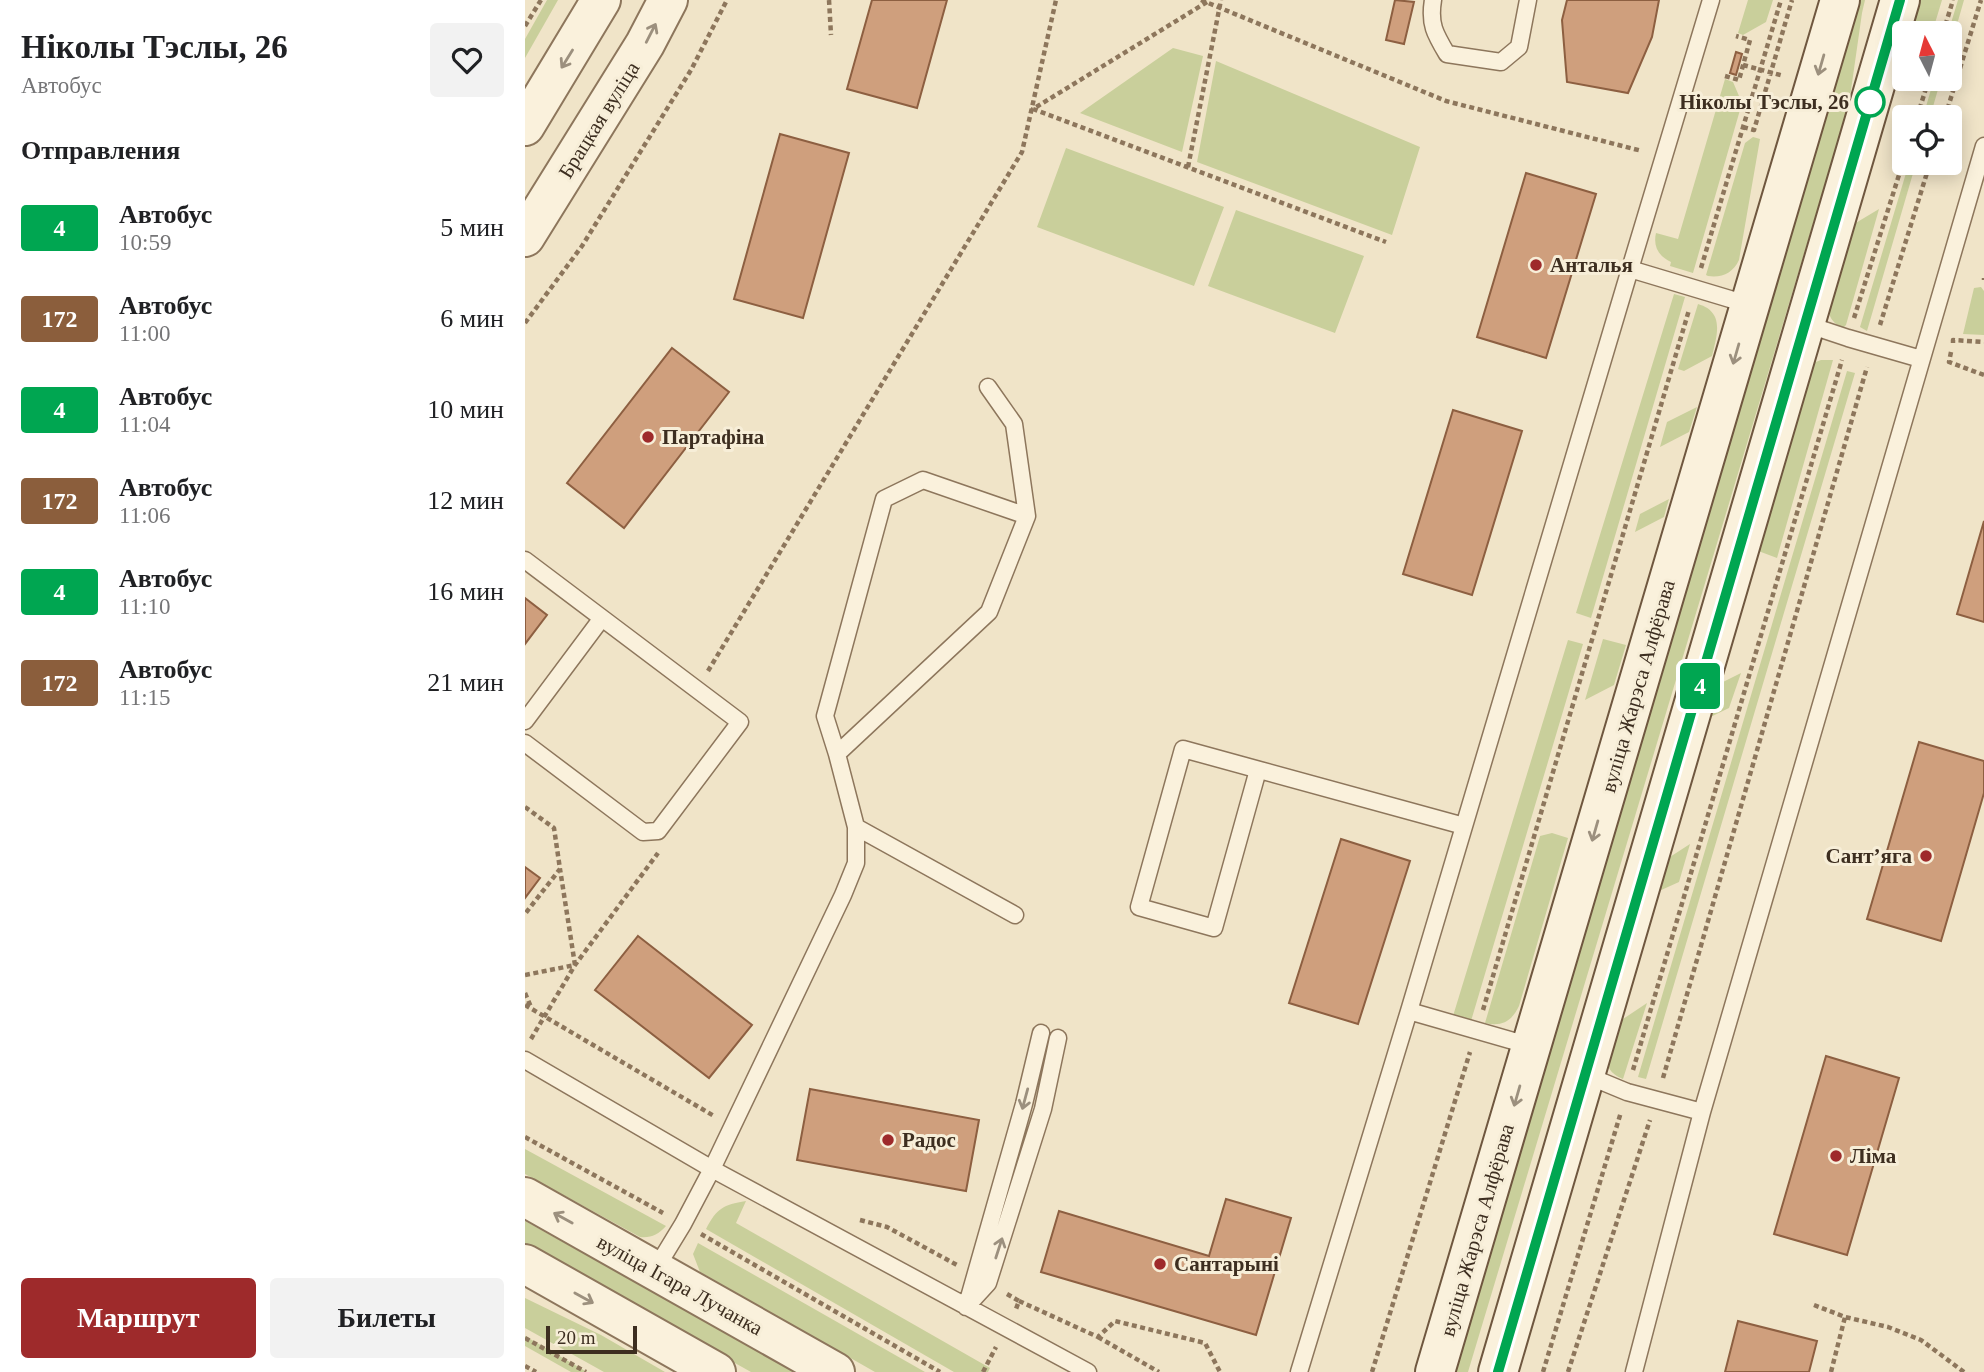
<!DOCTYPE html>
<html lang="ru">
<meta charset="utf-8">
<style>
:root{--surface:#fff;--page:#f2f2f2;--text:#202124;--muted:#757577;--accent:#9e2a2b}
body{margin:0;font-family:Georgia,serif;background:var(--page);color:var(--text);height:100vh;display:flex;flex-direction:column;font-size:26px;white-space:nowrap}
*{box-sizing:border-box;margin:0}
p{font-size:23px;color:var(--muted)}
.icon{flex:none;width:38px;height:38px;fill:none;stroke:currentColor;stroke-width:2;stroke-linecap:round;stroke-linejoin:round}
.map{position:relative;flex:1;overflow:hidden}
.drawer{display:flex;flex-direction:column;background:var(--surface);width:525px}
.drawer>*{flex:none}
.badge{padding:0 14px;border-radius:5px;font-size:24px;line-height:46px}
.needle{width:46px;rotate:354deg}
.tools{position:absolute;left:1367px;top:21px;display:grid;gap:14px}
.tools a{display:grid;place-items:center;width:70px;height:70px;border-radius:7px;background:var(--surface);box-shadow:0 4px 18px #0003;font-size:35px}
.scale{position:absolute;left:21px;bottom:18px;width:91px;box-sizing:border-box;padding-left:7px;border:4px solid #3d2e20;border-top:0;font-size:19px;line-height:24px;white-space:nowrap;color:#3d2e20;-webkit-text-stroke:5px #f7eed8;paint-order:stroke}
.map>.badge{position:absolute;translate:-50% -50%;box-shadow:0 0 0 4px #fff}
h2{padding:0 21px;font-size:26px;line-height:63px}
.round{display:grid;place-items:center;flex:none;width:74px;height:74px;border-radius:7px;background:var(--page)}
.head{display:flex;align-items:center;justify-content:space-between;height:119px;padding:0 21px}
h1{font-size:33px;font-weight:700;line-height:52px}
.primary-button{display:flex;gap:14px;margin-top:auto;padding:14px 21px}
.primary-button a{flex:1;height:80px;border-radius:7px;background:var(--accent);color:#fff;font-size:28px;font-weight:700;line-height:80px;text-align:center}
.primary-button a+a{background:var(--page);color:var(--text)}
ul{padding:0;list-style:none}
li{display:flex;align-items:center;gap:21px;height:91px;padding:0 21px}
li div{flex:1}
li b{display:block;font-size:26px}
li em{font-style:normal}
li .badge{min-width:77px;font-weight:700;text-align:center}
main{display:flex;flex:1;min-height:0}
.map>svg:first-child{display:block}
.green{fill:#c9cf9b}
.building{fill:#cf9f7d;stroke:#8d5f41;stroke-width:2}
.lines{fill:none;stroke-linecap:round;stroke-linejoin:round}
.service-casing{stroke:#8d765c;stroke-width:19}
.tertiary-casing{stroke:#8d765c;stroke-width:42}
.secondary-casing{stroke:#6f573f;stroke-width:42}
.path{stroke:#8d765c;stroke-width:4.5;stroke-dasharray:5 3.5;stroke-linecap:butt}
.service{stroke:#faf1dc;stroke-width:16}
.tertiary{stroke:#faf1dc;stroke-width:38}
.secondary{stroke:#faf1dc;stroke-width:38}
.oneway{stroke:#9c907e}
.line-casing{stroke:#fff;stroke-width:16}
.line{stroke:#00a651;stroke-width:10}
.stop-dot{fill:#fff;stroke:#00a651;stroke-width:3.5}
.poi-dot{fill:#9e2a2b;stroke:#f7eed8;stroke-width:2.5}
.labels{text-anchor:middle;stroke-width:6;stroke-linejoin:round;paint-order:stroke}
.stop-label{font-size:21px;font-weight:bold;fill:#3d2e20;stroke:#f7eed8;text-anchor:end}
.street-label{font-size:21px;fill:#3d2e20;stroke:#f7eed8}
.poi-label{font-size:21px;font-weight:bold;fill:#3d2e20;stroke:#f7eed8;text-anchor:start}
</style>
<main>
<section class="drawer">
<div class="head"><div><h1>Ніколы Тэслы, 26</h1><p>Автобус</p></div><a class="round"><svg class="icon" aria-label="heart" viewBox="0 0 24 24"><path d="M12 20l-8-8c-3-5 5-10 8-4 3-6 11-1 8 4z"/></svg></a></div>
<h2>Отправления</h2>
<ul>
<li><span class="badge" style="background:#00a651;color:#fff">4</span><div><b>Автобус</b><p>10:59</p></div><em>5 мин</em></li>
<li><span class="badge" style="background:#8b5e3c;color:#fff">172</span><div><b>Автобус</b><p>11:00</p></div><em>6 мин</em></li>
<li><span class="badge" style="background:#00a651;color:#fff">4</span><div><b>Автобус</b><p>11:04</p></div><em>10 мин</em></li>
<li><span class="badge" style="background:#8b5e3c;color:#fff">172</span><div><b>Автобус</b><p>11:06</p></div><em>12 мин</em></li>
<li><span class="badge" style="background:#00a651;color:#fff">4</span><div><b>Автобус</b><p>11:10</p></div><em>16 мин</em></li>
<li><span class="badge" style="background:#8b5e3c;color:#fff">172</span><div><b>Автобус</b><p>11:15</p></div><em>21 мин</em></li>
</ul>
<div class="primary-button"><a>Маршрут</a><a>Билеты</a></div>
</section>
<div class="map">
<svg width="1459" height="1372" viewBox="0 0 1459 1372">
<rect width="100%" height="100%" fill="#f0e4c8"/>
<path class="green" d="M22,0H33L0,58V39Z
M1223,0H1248L1241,22L1218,35L1213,33Z
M1331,0H1340L1337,13L1324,104L943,1372H924Z
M1394,0H1417L1407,33H1384Z
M1433,0H1439L1425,49L1424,33H1423Z
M648,48L678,56L657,152L555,113Z
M691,61L895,147L867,235L672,162Z
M1200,79L1208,82L1217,103L1168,273L1145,266L1146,262C1133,256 1128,246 1131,233L1153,239Z
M1409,79H1416L1405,117H1398Z
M1228,137L1235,139L1214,260C1208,273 1197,278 1183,276L1181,275L1220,143Z
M541,148L699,207L669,286L512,227Z
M1384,163H1391L1342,331L1335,327Z
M1354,209L1321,325L1318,328C1306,322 1303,316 1303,302L1324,227Z
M711,210L839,256L810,333L683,286Z
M1456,287L1459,291V335L1438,334L1449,288Z
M1149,294L1160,297L1066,618L1051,613Z
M1173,304C1200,312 1192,335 1187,356L1159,371L1153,369Z
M1296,360H1308L1252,558L1228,549L1288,363Z
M1322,371L1330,373L1121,1079L1113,1077Z
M1172,407L1164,432L1135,447L1142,422Z
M1144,499L1139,517L1110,532L1115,514Z
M1078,639L1101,645L1089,685L1060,700Z
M1043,640L1058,644L946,1021L928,1016Z
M1216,673L1204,708L1175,722L1184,689Z
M1027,833L1043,838L994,1006C987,1021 977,1027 960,1023L1015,836Z
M1165,844L1154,882L1123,896L1131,866Z
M1122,1003L1098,1079C1073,1069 1082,1048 1086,1027Z
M0,1149L141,1226C133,1235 126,1238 115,1237L0,1174Z
M221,1201L211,1223L465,1368L463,1372H429L181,1229C192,1208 198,1205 221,1201Z
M0,1221L116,1285L269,1372H226L0,1246Z
M173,1243L400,1372H350L175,1272L168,1254Z
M0,1298L76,1335L140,1372H79L0,1328Z
M0,1336L62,1372H46L0,1346Z"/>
<path class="building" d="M347,0H422L392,108L322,89Z
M870,0L889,2L879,44L861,40Z
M1042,0H1134L1127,37L1103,93L1042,82L1037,20Z
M1211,52L1217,54L1211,75L1205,73Z
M255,134L324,153L278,318L209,299Z
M1001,173L1071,194L1021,358L952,337Z
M147,348L204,392L99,528L42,483Z
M928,410L997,431L947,595L878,574Z
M1459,521V622L1432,614Z
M0,598L22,615L0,644Z
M1394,742L1459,761V793L1416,941L1342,919Z
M816,839L885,861L833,1024L764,1003Z
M0,867L15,878L0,898Z
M113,936L227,1025L184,1078L70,990Z
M1301,1056L1374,1078L1322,1255L1249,1234Z
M285,1089L454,1120L441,1191L272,1160Z
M701,1199L766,1218L731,1335L516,1272L534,1211L684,1256Z
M1213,1321L1292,1341L1284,1372H1200Z"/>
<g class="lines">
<g class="service-casing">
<path id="service" d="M908,0C904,24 910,34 922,54L976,62L994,47L1003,0
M1186,0L1105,269L1225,305
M1281,324L1323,338L1396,359
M0,560L215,722L133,831L118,832L0,743
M0,721L77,618
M312,754L300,716L359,499L398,480L502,516
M733,770L689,928L614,907L658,749L939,826
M331,827L490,915
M884,1011L1006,1046
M0,1060L187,1169L563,1372
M1061,1075L1102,1092L1177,1112
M130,1270L158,1224L187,1169L318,895L331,863V827L312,754L464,612L502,516L489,424L463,387
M443,1301L499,1104L516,1033
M441,1307L463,1283L518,1109L533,1038
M774,1372L884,1011L1105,269
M1109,1372L1177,1112L1459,146"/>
</g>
<g class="tertiary-casing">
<path id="tertiary" d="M0,126L76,0
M0,237L120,44L143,0
M0,1197L310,1372
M0,1264L191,1372"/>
</g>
<g class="secondary-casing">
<path id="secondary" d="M910,1372L1315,0
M973,1372L1375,0"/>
</g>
<path class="path" d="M304,0L306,35
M676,0L921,101L1117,151
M682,2L508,109L861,242
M0,26L16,0
M1418,33L1428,0
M1218,65L1259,76
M1200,76L1214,80L1225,40L1211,36
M1392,117L1404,79
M1420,117L1456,0
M1218,127L1229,130L1267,0
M663,167L696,0
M1176,268L1256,0
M1459,278V280
M1329,318L1379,159
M0,323L57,246L166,70L202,0
M1355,325L1405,163
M1428,343V340L1459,342
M1426,352L1424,362L1459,375
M183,671L497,152L531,0
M0,807L29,828L35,869L0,914
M0,975L50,965L35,869
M0,993L6,1007
M0,1005L189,1116
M958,1010L1164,310
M6,1039L50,965L133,853
M1108,1070L1317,360
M1138,1078L1342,367
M0,1137L138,1213
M335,1220L362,1227L432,1265
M176,1234L415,1372
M482,1294L494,1301L491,1309
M494,1301L573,1337L590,1321L680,1343L695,1372
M1289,1305L1320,1317L1363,1327L1396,1340L1439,1372
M573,1337L634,1372
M0,1338L61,1372
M0,1366L11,1372
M458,1372L471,1347
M847,1372L945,1052
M1018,1372L1096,1112
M1043,1372L1125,1120
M1306,1372L1320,1317"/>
<use href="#service" class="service"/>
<use href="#tertiary" class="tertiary"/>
<use href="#secondary" class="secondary"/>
</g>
<defs><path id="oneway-shaft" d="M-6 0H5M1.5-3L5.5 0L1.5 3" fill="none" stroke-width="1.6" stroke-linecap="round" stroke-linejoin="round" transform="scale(1.75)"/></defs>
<g class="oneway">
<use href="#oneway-shaft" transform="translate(126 33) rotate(-63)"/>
<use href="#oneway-shaft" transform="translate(42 59) rotate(122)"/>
<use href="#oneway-shaft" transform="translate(1296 65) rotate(106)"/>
<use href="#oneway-shaft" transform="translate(1211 354) rotate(106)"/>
<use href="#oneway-shaft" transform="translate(1070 831) rotate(106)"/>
<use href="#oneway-shaft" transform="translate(992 1096) rotate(106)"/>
<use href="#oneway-shaft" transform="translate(500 1099) rotate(105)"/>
<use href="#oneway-shaft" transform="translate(38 1218) rotate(-151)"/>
<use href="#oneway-shaft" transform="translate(474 1248) rotate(-72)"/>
<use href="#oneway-shaft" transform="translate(59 1298) rotate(29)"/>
</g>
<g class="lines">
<g class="line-casing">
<path id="line" d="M973,1372L1375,0"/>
</g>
<use href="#line" class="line"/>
</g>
<circle class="stop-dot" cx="1345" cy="102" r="14"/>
<g class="poi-dot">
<circle cx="1011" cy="265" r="7"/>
<circle cx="123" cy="437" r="7"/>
<circle cx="1401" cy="856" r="7"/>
<circle cx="363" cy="1140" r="7"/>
<circle cx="1311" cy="1156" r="7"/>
<circle cx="635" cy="1264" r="7"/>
</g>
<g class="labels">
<g class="stop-label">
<text x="1324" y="109">Ніколы Тэслы, 26</text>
</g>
<g class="street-label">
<text transform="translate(74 120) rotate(-58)" y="7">Брацкая вуліца</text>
<text transform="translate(1113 686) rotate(-74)" y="7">вуліца Жарэса Алфёрава</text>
<text transform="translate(952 1230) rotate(-74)" y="7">вуліца Жарэса Алфёрава</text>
<text transform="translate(155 1285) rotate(29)" y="7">вуліца Ігара Лучанка</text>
</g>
<g class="poi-label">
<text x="1025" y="272">Анталья</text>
<text x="137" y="444">Партафіна</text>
<text x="1387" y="863" text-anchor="end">Сантʼяга</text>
<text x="377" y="1147">Радос</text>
<text x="1325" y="1163">Ліма</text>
<text x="649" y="1271">Сантарыні</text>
</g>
</g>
</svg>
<div class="tools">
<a><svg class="needle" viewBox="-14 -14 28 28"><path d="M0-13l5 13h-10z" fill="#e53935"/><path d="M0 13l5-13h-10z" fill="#757577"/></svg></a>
<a><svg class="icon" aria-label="locate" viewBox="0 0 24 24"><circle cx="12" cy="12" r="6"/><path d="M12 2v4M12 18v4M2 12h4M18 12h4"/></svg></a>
</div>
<div class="scale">20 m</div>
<b class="badge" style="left:1175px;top:686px;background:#00a651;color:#fff">4</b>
</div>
</main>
